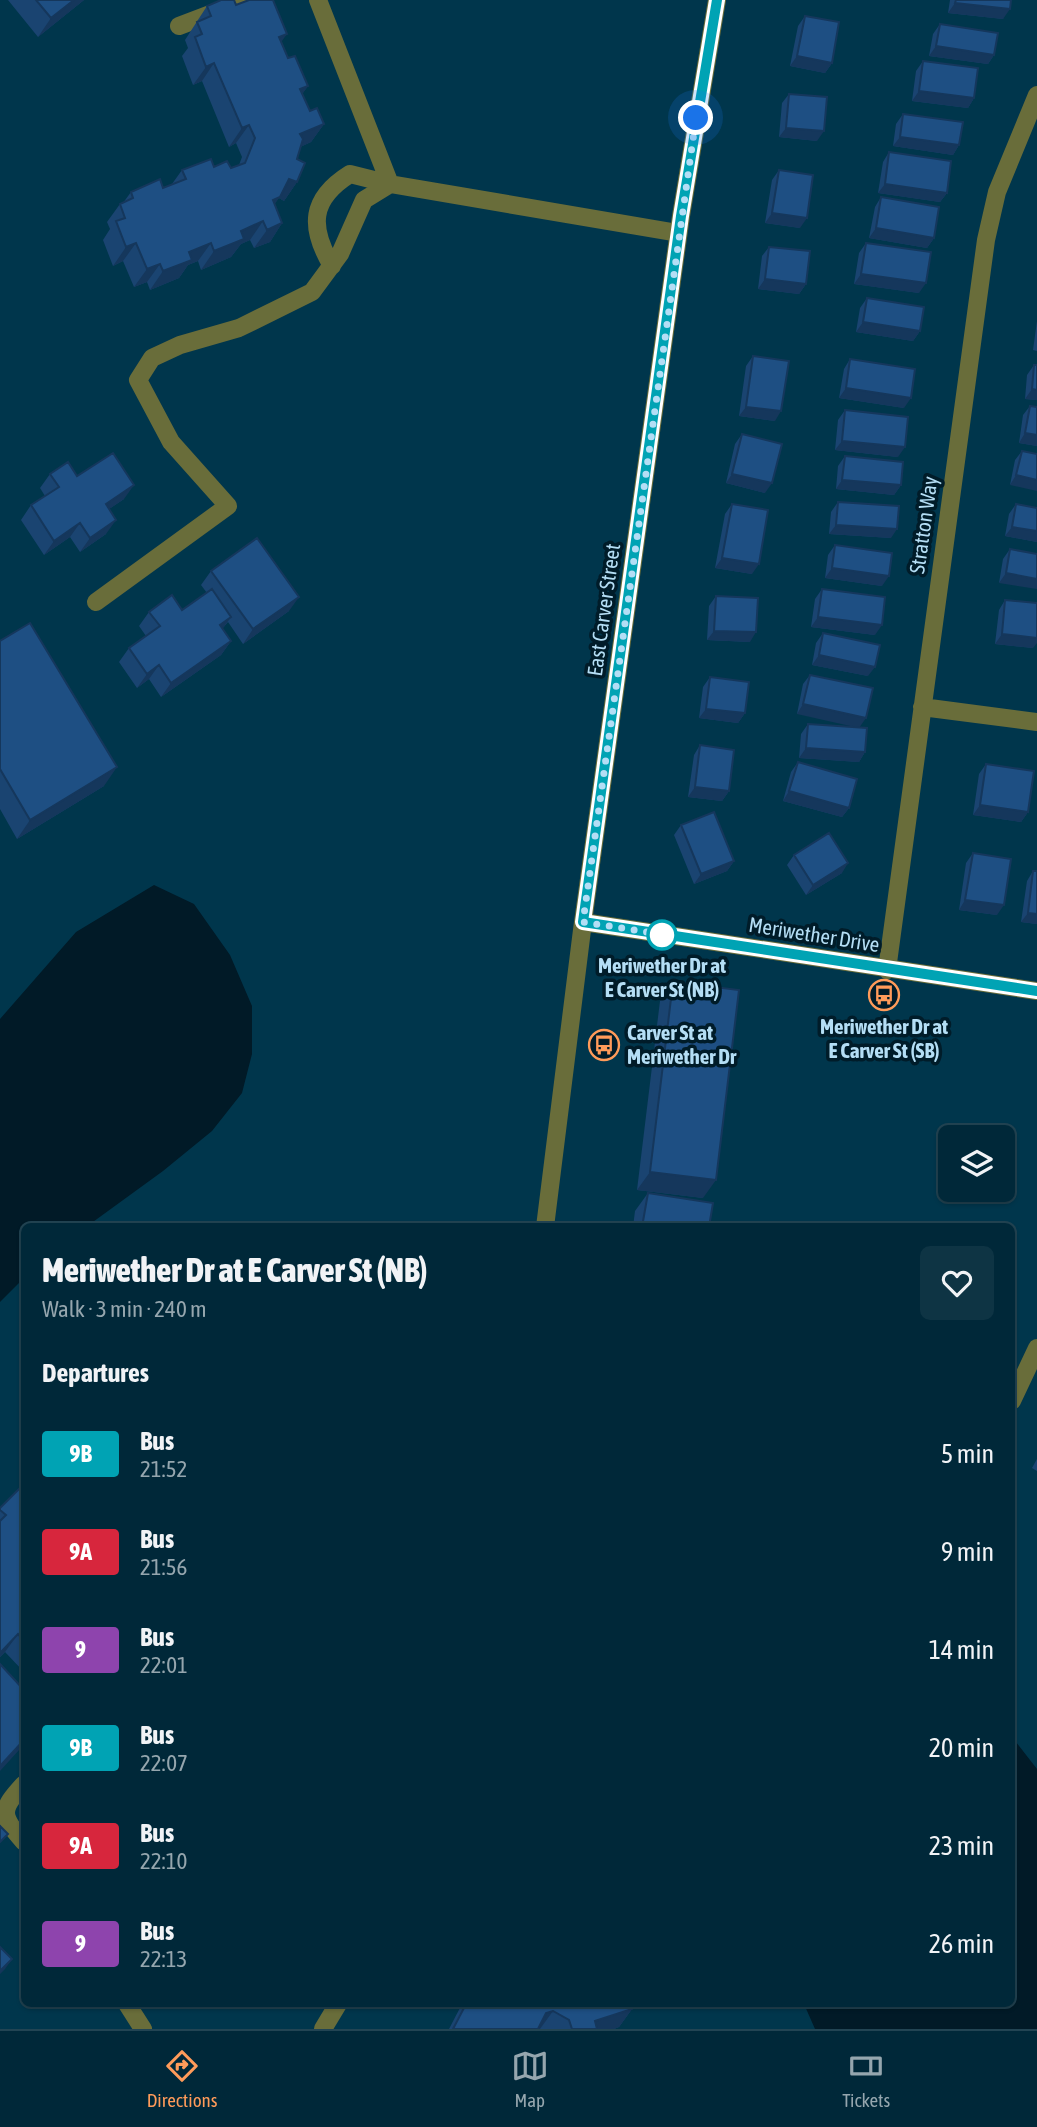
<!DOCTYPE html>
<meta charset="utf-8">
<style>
:root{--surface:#002839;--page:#0e3444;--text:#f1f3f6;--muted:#95a6ae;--line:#224453;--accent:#ff9b5a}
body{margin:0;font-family:"Asap Condensed",sans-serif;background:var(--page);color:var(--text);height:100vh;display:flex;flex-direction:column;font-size:26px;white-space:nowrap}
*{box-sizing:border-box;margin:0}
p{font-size:23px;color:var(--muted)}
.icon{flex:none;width:38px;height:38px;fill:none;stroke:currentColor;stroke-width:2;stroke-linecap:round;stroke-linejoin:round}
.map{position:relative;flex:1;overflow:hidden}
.panel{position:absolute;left:21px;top:1223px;width:994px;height:784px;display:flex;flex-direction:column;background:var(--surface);border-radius:10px;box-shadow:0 2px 5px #0004,0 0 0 2px var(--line)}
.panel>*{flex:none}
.badge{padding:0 14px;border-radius:5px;font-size:24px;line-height:46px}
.buttons{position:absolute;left:938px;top:1125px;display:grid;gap:14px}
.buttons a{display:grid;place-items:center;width:77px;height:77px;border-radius:10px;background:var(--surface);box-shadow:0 2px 5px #0004,0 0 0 2px var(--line);font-size:35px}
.you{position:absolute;width:35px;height:35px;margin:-18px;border:5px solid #fff;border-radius:50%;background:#1a73e8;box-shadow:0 0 0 10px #1a73e833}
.map>.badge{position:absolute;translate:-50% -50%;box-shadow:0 0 0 4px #fff}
h2{padding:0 21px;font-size:26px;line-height:63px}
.round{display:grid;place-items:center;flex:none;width:74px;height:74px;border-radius:10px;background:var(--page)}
.summary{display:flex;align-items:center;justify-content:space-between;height:119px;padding:0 21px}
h1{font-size:33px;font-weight:800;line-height:52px}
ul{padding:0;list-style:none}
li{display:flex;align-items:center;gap:21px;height:98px;padding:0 21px}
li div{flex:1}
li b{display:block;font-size:26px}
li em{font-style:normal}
li .badge{min-width:77px;font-weight:700;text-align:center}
.tabs{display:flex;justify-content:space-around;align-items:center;height:98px;border-top:2px solid var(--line);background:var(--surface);font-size:19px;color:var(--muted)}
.tabs a{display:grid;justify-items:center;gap:4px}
.tabs .active{color:var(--accent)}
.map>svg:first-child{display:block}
.water{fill:#011a27}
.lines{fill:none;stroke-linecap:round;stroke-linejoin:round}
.minor{stroke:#696d3a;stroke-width:18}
.wall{fill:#1a4471}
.shaded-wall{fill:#15375c}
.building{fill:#1e4f83;stroke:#15375c;stroke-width:2}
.line-casing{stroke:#fff;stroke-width:16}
.line{stroke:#00a3b4;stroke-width:10}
.walk{stroke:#b4def5;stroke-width:7;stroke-dasharray:0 12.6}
.stop-dot{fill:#fff;stroke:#00a3b4;stroke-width:3.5}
.labels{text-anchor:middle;stroke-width:7;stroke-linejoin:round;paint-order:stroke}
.street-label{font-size:21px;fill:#b4def5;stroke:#001c29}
.stop-label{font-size:21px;font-weight:bold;fill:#b4def5;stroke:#001c29}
.poi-label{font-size:21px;font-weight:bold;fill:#b4def5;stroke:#001c29}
</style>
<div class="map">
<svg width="1037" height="2029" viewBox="0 0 1037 2029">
<rect width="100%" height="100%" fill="#00364c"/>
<path class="water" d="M154,885L194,904L230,955L252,1006V1054L242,1093L212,1131L163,1171L86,1227H24V1278L0,1302V1019L76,932Z
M1012,1737L1037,1769V2029H815L804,2004H1012Z"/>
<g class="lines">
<path class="minor" d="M318,0L390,184L678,233
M179,26L247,0
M332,266C309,227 310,199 350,174L390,184
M96,602L228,506L171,442L138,380L152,358L180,345L239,328L312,292L340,254L364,200L390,184
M922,707L1037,722
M583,922L1037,991
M887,970L986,240L997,192L1037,95
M545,1227L583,922L681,216L717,0
M1012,1401L1037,1348
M24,1784C0,1810 0,1815 24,1842
M127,2004L143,2029
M323,2029L338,2004"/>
</g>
<path class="wall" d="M8,0H84L38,37Z
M950,0H1011L1003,19L948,13Z
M236,5L281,42L288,58L308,86L302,94L310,111L324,124L311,142L300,147L297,159V182L284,201L279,198L274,204L282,223L270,242L254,248L250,240L241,244L231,257L201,270L198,261L188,265L179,278L150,290L147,282L134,287L123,261L113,266L103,240L110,229L107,222L120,204L123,203L131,192L163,188L172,184L182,170L214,167L231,168L239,165L242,157L236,143L229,147L202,81L193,85L182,56L188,48L185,40L207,6Z
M805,16L832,63L825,73L790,66L798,26Z
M940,24L994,55L988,64L929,56L933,34Z
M923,61L974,98L968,108L912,101L916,71Z
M789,94L817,141L779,137L782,103Z
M903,114L959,145L953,155L893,146L896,124Z
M889,152L947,193L940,202L878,193L883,162Z
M779,170L800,228L765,223L772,180Z
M881,197L934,238L927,248L869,238L875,207Z
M866,243L919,293L854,284L859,253Z
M769,247L806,284L799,294L758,289L762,256Z
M867,298L920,331L913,341L856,332L860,308Z
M1037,321V351L1033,350Z
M753,356L775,421L739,416L746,366Z
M850,359L904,408L839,398L844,369Z
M1034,365L1037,400L1025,399L1027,375Z
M1030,406L1037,407V446L1019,443L1023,415Z
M845,410L898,457L835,450L838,420Z
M742,434L765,493L726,483L735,444Z
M1022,451L1037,454L1010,485L1015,460Z
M845,456L901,485L894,495L836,489L838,466Z
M50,474L77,476L124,499L109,509L106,534L80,552L70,537L44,555L21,520L31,505L45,496L40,488Z
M838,502L891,538L829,534L831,512Z
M732,504L752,574L715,568L725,514Z
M1016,504L1037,508V542L1005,536L1009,514Z
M835,545L882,586L825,578L828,555Z
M1010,549L1037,554L999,583L1003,559Z
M211,571L289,611L243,644L228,622L222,629L231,641L221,655L161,697L149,679L137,688L119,662L129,648L146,636L139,626L149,612L182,610L207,593L201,585Z
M822,589L875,635L811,627L815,599Z
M716,596L750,642L707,640L709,606Z
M1005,600L1033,648L995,644L999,610Z
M823,633L868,676L812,665L816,643Z
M0,641L104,786L17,839L0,809Z
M810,675L873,688L797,714L803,684Z
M710,677L745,713L738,723L699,718L703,687Z
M808,724L865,752L859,762L799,758L801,734Z
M700,745L729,791L722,801L688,797L694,755Z
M798,762L849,808L842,817L783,801L791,772Z
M986,764L1028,812L1021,822L973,815L979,774Z
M681,825L734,861L727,871L694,884L674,835Z
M973,853L997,915L959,910L966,863Z
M794,855L842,873L806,895L787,865Z
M1033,871H1037V924L1021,922L1027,881Z
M673,982L703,1198L637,1190L660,1001Z
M648,1193L709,1227H633L635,1211Z
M1037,1459V1471L1032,1468Z
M24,1484V1672L5,1652L0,1657V1508Z
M462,2004H630L632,2009L619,2027L614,2029H449Z"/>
<path class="shaded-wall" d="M74,0H84L38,37L51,18Z
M955,3L1010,9L1003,19L948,13Z
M287,34L274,52L279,37Z
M936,46L994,55L988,64L929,56Z
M797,56L832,63L825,73L790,66Z
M214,63L202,81L193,85L206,67Z
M308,86L295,104L300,89Z
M919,91L974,98L968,108L912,101Z
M324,124L311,142L288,153L300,134Z
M249,125L236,143L229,147L242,128Z
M786,128L824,131L817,141L779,137Z
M900,137L959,145L953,155L893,146Z
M289,179L297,182L284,201L279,198L267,215L273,200Z
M885,184L947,193L940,202L878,193Z
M772,213L807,218L800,228L765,223Z
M263,221L250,240L241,244L231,257L201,270L214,251L241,231Z
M282,223L270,242L254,248L267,230Z
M876,228L934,238L927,248L869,238Z
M136,243L123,261L113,266L126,247Z
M211,243L198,261L188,265L179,278L150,290L163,271L189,252Z
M160,264L147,282L134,287L147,269Z
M861,274L926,283L919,293L854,284Z
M765,279L806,284L799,294L758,289Z
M863,322L920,331L913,341L856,332Z
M846,388L911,398L904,408L839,398Z
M1032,389L1037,390V400L1025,399Z
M746,407L781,411L775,421L739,416Z
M1025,433L1037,435V446L1019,443Z
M842,441L905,447L898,457L835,450Z
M732,474L772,483L765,493L726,483Z
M1016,475L1037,480V491L1010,485Z
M842,480L901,485L894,495L836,489Z
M134,485L124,499L96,518L106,504Z
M116,520L106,534L80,552L90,538Z
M80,523L70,537L44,555L54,541Z
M836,525L897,529L891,538L829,534Z
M1012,527L1037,531V542L1005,536Z
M722,558L759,564L752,574L715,568Z
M832,568L889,576L882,586L825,578Z
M1006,573L1037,579V589L999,583Z
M299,597L289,611L243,644L253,629Z
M231,617L221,631L220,625Z
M818,617L882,625L875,635L811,627Z
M714,631L756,632L750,642L707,640Z
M1002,634L1037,638V643L1033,648L995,644Z
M231,641L221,655L161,697L171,683Z
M819,655L875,667L868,676L812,665Z
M159,665L149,679L137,688L147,674Z
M803,704L866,718L859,728L797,714Z
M706,709L745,713L738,723L699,718Z
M806,748L865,752L859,762L799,758Z
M117,767L104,786L17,839L30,820Z
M695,787L729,791L722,801L688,797Z
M789,791L849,808L842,817L783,801Z
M980,805L1028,812L1021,822L973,815Z
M734,861L727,871L694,884L701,874Z
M848,863L842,873L806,895L813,885Z
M965,900L1004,905L997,915L959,910Z
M1028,913L1037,914V924L1021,922Z
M650,1172L716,1180L703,1198L637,1190Z
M18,1634L5,1652L0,1657V1653Z
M24,1740V1743L20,1749L0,1771V1766Z
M12,1959L5,1969L0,1974V1971Z
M632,2009L619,2027L614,2029H589L595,2021Z
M553,2011L540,2029H535L546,2013Z"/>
<path class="building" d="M36,0H74L51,18Z
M221,0H234L236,5L249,0H273L287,34L279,37L288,58L295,56L308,86L300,89L310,111L317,108L324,124L300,134L303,139L297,159L305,163L297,182L289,179L280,197L273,200L282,223L267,230L263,221L241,231L244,239L214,251L211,243L189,252L192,260L163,271L160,264L147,269L136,243L126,247L116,221L125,218L120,204L133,198L131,192L160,179L163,188L186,179L182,170L211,159L214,167L227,161L231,168L245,163L255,138L249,125L242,128L214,63L206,67L195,37L202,34L197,22L211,16L207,6Z
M956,0H1011L1010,9L955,3Z
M805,16L839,22L832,63L797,56Z
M940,24L998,33L994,55L936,46Z
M923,61L978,68L974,98L919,91Z
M789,94L827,97L824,131L786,128Z
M903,114L963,122L959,145L900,137Z
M889,152L951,161L947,193L885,184Z
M779,170L813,175L807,218L772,213Z
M881,197L939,207L934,238L876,228Z
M866,243L931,252L926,283L861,274Z
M769,247L810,251L806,284L765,279Z
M867,298L924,307L920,331L863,322Z
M753,356L789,361L781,411L746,407Z
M850,359L915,369L911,398L846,388Z
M1034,365H1037V390L1032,389Z
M1030,406L1037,407V435L1025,433Z
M845,410L908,417L905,447L842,441Z
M742,434L782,444L772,483L732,474Z
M1022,451L1037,454V480L1016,475Z
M113,453L134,485L106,504L116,520L90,538L80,523L54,541L31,505L59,487L50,474L68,462L77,476Z
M845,456L903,462L901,485L842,480Z
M838,502L899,506L897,529L836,525Z
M732,504L768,510L759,564L722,558Z
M1016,504L1037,508V531L1012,527Z
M257,538L299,597L253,629L211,571Z
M835,545L892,553L889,576L832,568Z
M1010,549L1037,554V579L1006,573Z
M212,589L231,617L220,625L231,641L171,683L159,665L147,674L129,648L160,626L149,612L172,595L182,610Z
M822,589L885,597L882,625L818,617Z
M716,596L758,598L756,632L714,631Z
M1005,600L1037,603V638L1002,634Z
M30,623L117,767L30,820L0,769V641Z
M823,633L880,645L875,667L819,655Z
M810,675L873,688L866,718L803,704Z
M710,677L749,682L745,713L706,709Z
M808,724L867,728L865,752L806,748Z
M700,745L734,750L729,791L695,787Z
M798,762L857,779L849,808L789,791Z
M986,764L1034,771L1028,812L980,805Z
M714,812L734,861L701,874L681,825Z
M829,833L848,863L813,885L794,855Z
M973,853L1011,859L1004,905L965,900Z
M1033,871H1037V914L1028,913Z
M673,982L739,990L716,1180L650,1172Z
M648,1193L713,1203L709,1227H642Z
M24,1484V1641L18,1634L0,1653V1521L6,1515L0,1510V1508Z
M0,1664L24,1690V1740L0,1766Z
M0,1826L8,1834L0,1842Z
M0,1947L12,1959L0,1971Z
M466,2004H630L632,2009L595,2021L597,2029H572L569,2020L553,2011L546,2013L538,2029H453Z"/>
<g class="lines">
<g class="line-casing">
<path id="line" d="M717,0L681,216L583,922L1037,991"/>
</g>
<use href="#line" class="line"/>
<path class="walk" d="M662,935L673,936L583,922L696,118"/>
</g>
<defs>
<g id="bus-ring" transform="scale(1.575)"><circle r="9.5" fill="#001c29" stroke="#ff9b5a" stroke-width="1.5"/><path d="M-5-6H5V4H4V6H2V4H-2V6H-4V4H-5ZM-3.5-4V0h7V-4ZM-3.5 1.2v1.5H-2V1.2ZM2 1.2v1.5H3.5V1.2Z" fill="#ff9b5a"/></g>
</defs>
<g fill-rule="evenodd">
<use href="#bus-ring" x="884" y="995"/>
<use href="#bus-ring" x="604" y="1045"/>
</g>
<circle class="stop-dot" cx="662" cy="935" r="14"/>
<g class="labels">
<g class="street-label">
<text transform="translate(924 525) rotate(-82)" y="7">Stratton Way</text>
<text transform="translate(604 610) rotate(-82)" y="7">East Carver Street</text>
<text transform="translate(814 935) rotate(9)" y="7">Meriwether Drive</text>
</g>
<g class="stop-label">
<text x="662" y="973">Meriwether Dr at<tspan x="662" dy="24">E Carver St (NB)</tspan></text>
</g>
<g class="poi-label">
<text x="884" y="1034">Meriwether Dr at<tspan x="884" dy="24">E Carver St (SB)</tspan></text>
<text x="627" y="1040" text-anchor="start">Carver St at<tspan x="627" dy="24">Meriwether Dr</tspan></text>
</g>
</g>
</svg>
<div class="buttons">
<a><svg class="icon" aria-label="layers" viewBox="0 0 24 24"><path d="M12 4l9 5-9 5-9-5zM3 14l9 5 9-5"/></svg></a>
</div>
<div class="you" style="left:696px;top:118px"></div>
<section class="panel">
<div class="summary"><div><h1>Meriwether Dr at E Carver St (NB)</h1><p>Walk · 3 min · 240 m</p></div><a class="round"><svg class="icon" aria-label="heart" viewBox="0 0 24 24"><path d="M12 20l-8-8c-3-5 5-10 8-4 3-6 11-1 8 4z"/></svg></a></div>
<h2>Departures</h2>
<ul>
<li><span class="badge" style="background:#00a3b4;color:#fff">9B</span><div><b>Bus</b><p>21:52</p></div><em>5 min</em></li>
<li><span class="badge" style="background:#d7263d;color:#fff">9A</span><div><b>Bus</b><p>21:56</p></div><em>9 min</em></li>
<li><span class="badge" style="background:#8e44ad;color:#fff">9</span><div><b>Bus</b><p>22:01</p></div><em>14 min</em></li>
<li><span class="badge" style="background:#00a3b4;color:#fff">9B</span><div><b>Bus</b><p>22:07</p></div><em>20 min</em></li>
<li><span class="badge" style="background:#d7263d;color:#fff">9A</span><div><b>Bus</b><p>22:10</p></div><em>23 min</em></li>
<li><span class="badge" style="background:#8e44ad;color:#fff">9</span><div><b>Bus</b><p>22:13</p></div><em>26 min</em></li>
</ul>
</section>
</div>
<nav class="tabs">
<a class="active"><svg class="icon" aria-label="directions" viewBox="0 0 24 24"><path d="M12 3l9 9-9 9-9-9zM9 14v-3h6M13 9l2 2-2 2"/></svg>Directions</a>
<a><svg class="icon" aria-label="map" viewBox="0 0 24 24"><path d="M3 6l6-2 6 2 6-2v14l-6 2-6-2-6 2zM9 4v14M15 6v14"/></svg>Map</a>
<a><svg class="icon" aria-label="tickets" viewBox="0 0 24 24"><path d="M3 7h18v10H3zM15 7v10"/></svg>Tickets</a>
</nav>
